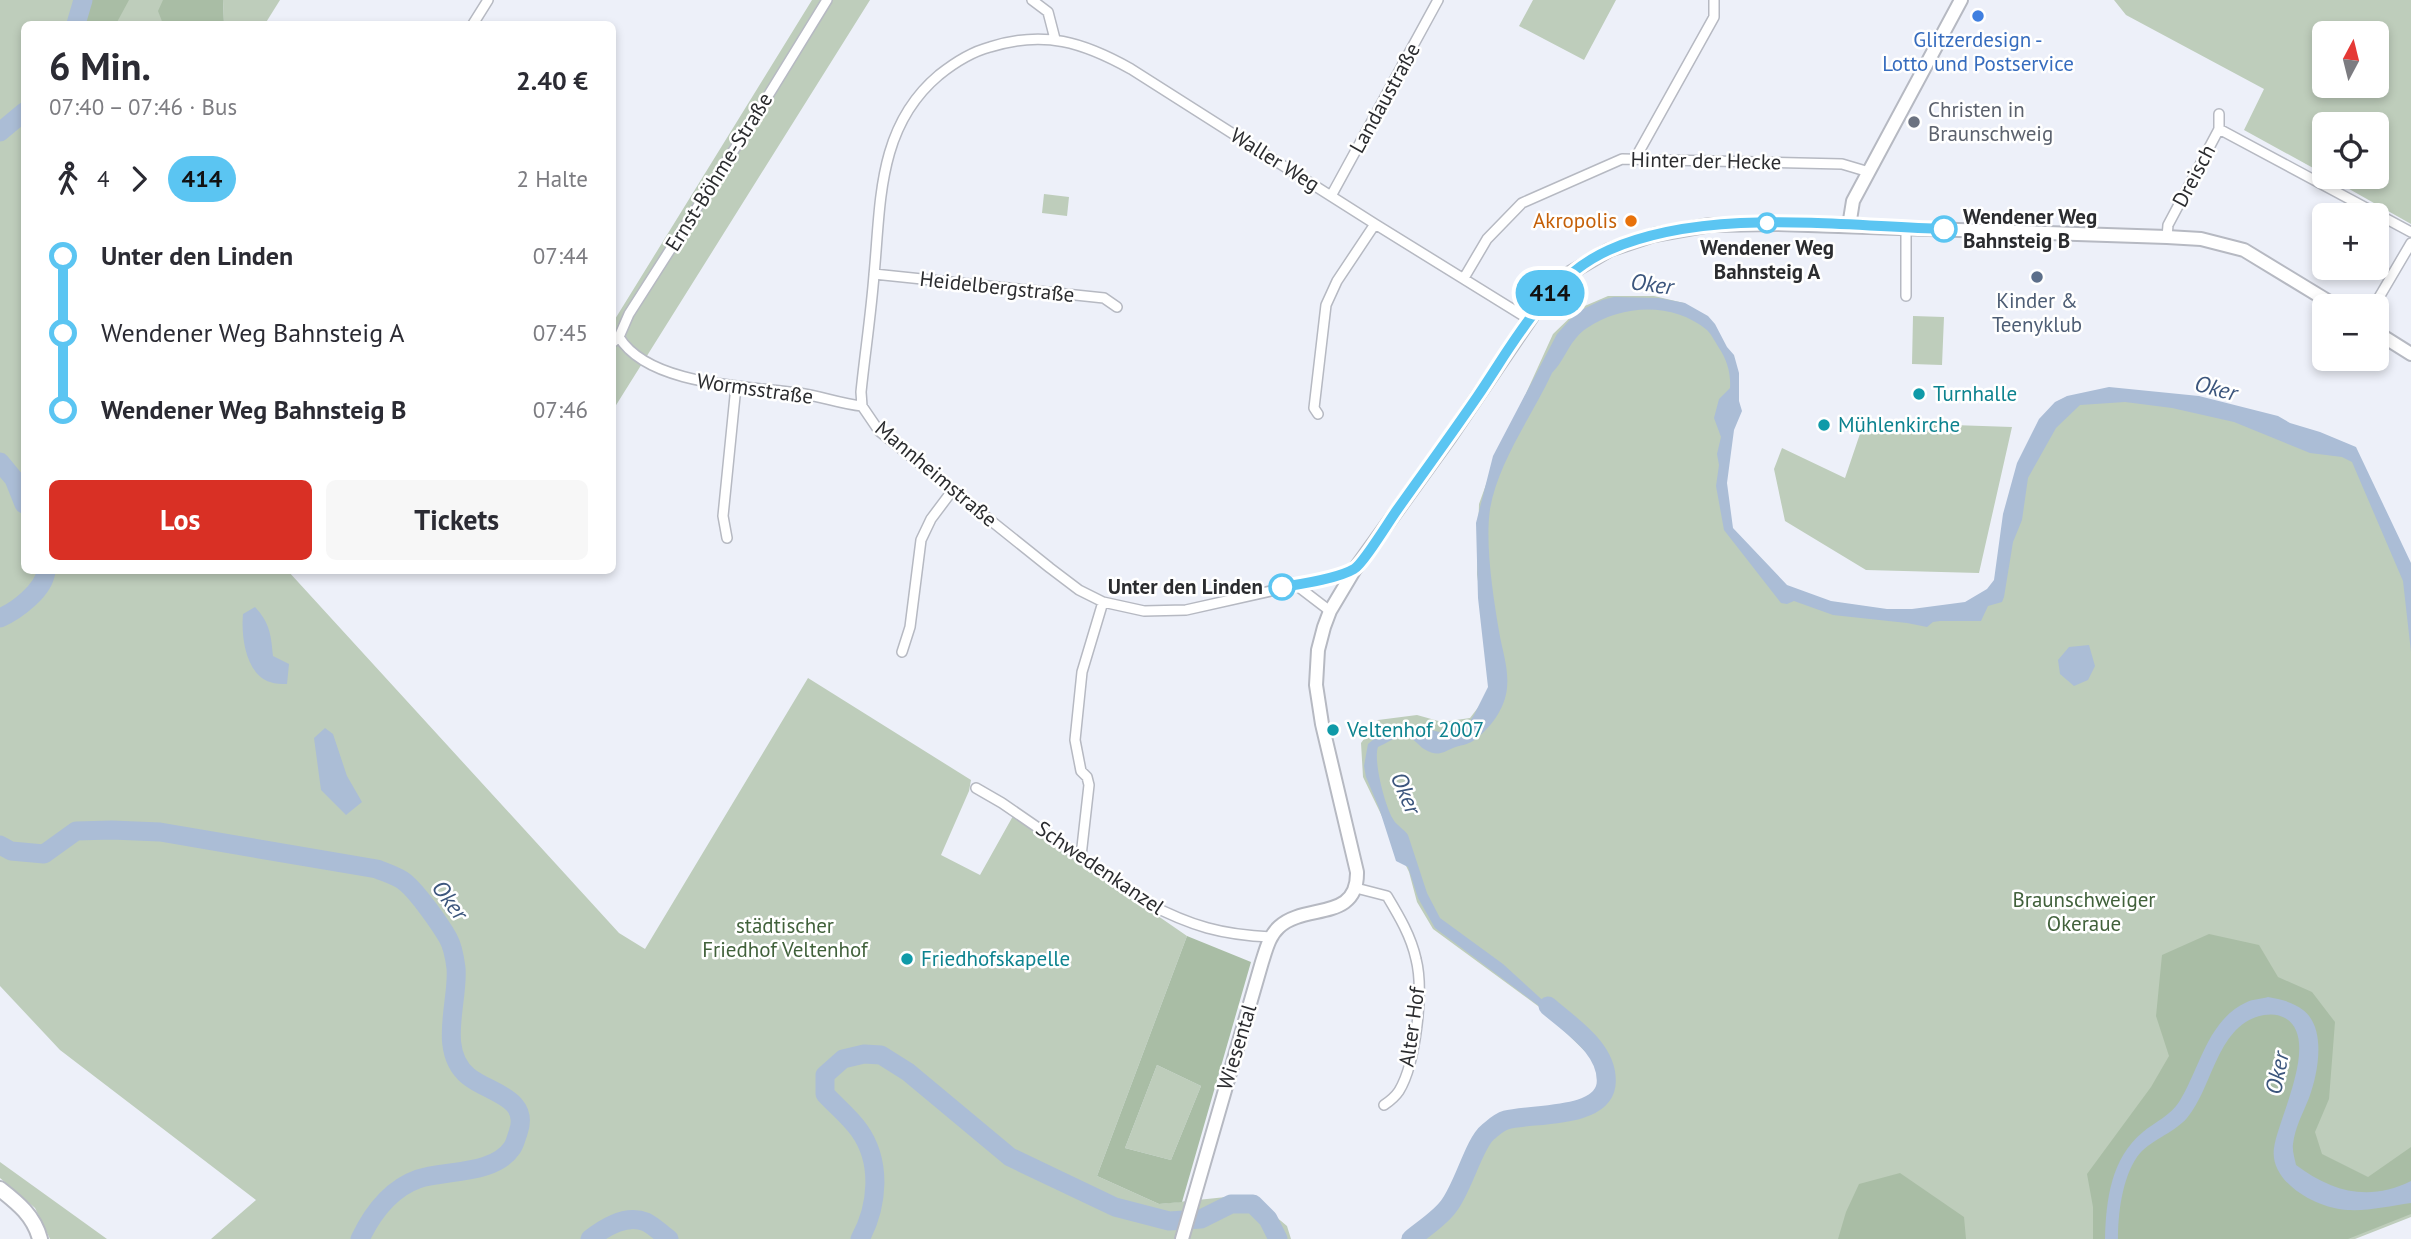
<!DOCTYPE html>
<html lang="de">
<meta charset="utf-8">
<style>
:root{--surface:#fff;--page:#f7f7f7;--text:#2b2b33;--muted:#7c7c81;--accent:#d93025}
body{margin:0;font-family:"PT Sans",sans-serif;background:var(--page);color:var(--text);height:100vh;display:flex;flex-direction:column;font-size:26px;white-space:nowrap}
*{box-sizing:border-box;margin:0}
p{font-size:23px;color:var(--muted)}
.icon{flex:none;width:38px;height:38px;fill:none;stroke:currentColor;stroke-width:2;stroke-linecap:round;stroke-linejoin:round}
.map{position:relative;flex:1;overflow:hidden}
.drawer{position:absolute;left:21px;top:21px;width:595px;height:553px;display:flex;flex-direction:column;background:var(--surface);border-radius:10px;box-shadow:0 4px 10px #0003}
.drawer>*{flex:none}
.badge{padding:0 14px;border-radius:23px;font-size:24px;line-height:46px}
.needle{width:46px;rotate:7deg}
.controls{position:absolute;left:2312px;top:21px;display:grid;gap:14px}
.controls a{display:grid;place-items:center;width:77px;height:77px;border-radius:10px;background:var(--surface);box-shadow:0 4px 10px #0003;font-size:35px}
.map>.badge{position:absolute;translate:-50% -50%;box-shadow:0 0 0 4px #fff}
.legs{display:flex;align-items:center;gap:10px;height:77px;padding:0 28px;font-size:23px}
.legs p{margin-inline-start:auto}
.headline{display:flex;align-items:center;justify-content:space-between;height:119px;padding:0 28px}
h1{font-size:38px;font-weight:700;line-height:52px}
.action{display:flex;gap:14px;margin-top:auto;padding:14px 28px}
.action a{flex:1;height:80px;border-radius:10px;background:var(--accent);color:#fff;font-size:28px;font-weight:700;line-height:80px;text-align:center}
.action a+a{background:var(--page);color:var(--text)}
ul{padding:0 28px;list-style:none}
li{display:flex;align-items:center;gap:24px;height:77px;font-size:26px}
li i{display:grid;place-items:center;width:10px;height:100%;margin:0 9px;background:currentColor}
li i::after{content:'';width:18px;height:18px;margin:-9px;border:5px solid;border-radius:50%;background:var(--surface)}
li p{margin-inline-start:auto}
li:first-child i{background:linear-gradient(#0000 50%,currentColor 0)}
li:last-child i{background:linear-gradient(currentColor 50%,#0000 0)}
.map>svg:first-child{display:block}
.green{fill:#becdbb;fill-rule:evenodd}
.forest{fill:#a9bda5;fill-rule:evenodd}
.water{fill:#abbdd6}
.lines{fill:none;stroke-linecap:round;stroke-linejoin:round}
.river{stroke:#abbdd6;stroke-width:19}
.street-casing{stroke:#b6b9c2;stroke-width:12}
.secondary-casing{stroke:#b6b9c2;stroke-width:16}
.primary-casing{stroke:#b6b9c2;stroke-width:18}
.street{stroke:#fff;stroke-width:9}
.secondary{stroke:#fff;stroke-width:12}
.primary{stroke:#fff;stroke-width:14}
.line-1-casing{stroke:#fff;stroke-width:16}
.line-1{stroke:#5bc5f2;stroke-width:10}
.shop-dot{fill:#3f7fe0;stroke:#fff;stroke-width:2.5}
.worship-dot{fill:#6b7280;stroke:#fff;stroke-width:2.5}
.food-dot{fill:#e8710a;stroke:#fff;stroke-width:2.5}
.stop-1-dot{fill:#fff;stroke:#5bc5f2;stroke-width:3.5}
.service-dot{fill:#5c6f8a;stroke:#fff;stroke-width:2.5}
.culture-dot{fill:#0f9aa8;stroke:#fff;stroke-width:2.5}
.labels{text-anchor:middle;stroke-width:5;stroke-linejoin:round;paint-order:stroke}
.shop-label{font-size:21px;fill:#366cbe;stroke:#fff}
.street-label{font-size:21px;fill:#2b2c2f;stroke:#fff}
.worship-label{font-size:21px;fill:#5b616d;stroke:#fff;text-anchor:start}
.stop-label{font-size:21px;font-weight:bold;fill:#2b2c2f;stroke:#fff;text-anchor:start}
.food-label{font-size:21px;fill:#c56008;stroke:#fff;text-anchor:end}
.service-label{font-size:21px;fill:#4e5e75;stroke:#fff}
.culture-label{font-size:21px;fill:#0d838f;stroke:#fff;text-anchor:start}
.park-label{font-size:21px;fill:#41613b;stroke:#fff}
.water-label{font-size:23px;font-style:italic;fill:#3c567d;stroke:#fff}
</style>
<div class="map">
<svg width="2411" height="1239" viewBox="0 0 2411 1239">
<rect width="100%" height="100%" fill="#edf0f9"/>
<path class="green" d="M0,0H205L221,24H24V570L288,571L619,933L645,949L808,678L971,780L969,791L941,855L980,875L1013,816L1187,936L1097,1176L1159,1204L1226,1197L1255,1199L1287,1226L1291,1239H211L256,1200L60,1050L0,986Z
M223,0H280L265,24H224Z
M812,0H870L613,410L612,324Z
M1533,0H1616L1584,60L1519,26Z
M2114,0H2411V224L2328,177H2376V124H2324V174L2244,130L2264,89L2126,15ZM2324,33H2376V86H2324Z
M1044,194L1069,197L1067,216L1042,213Z
M1608,296H1654L1684,303L1735,359L1724,483L1731,528L1783,587L1840,606L1905,613L1968,607L1997,587L2018,465L2078,402L2121,395L2201,405L2346,452L2357,465L2411,576V1217L2355,1239H1401L1445,1207L1479,1134L1509,1111C1540,1113 1576,1116 1600,1095L1601,1067L1542,1009L1433,929L1417,902L1409,872L1363,777L1361,743L1378,720L1417,715L1442,722L1470,718L1493,688L1477,574L1479,504L1492,468L1553,334L1580,308Z
M1913,316L1944,317L1942,365L1912,364Z
M1864,422L2012,427L1979,573L1866,570L1785,521L1774,469L1782,448L1845,478Z
M1157,1065L1201,1086L1171,1160L1125,1148Z
M0,1162L107,1239H50L35,1208L0,1178Z"/>
<path class="forest" d="M90,0H129L116,24H83Z
M163,0H223L224,24H163L158,11Z
M2209,934L2259,945L2278,977L2312,992L2335,1022L2329,1099L2315,1132L2322,1154L2368,1177L2411,1147V1214L2348,1239H2093V1207L2087,1174L2151,1087L2169,1056L2156,1016L2162,955Z
M1187,936L1251,962L1182,1202L1159,1204L1097,1176ZM1157,1065L1201,1086L1171,1160L1125,1148Z
M1900,1173L1964,1217L1966,1239H1838L1846,1212L1859,1184Z"/>
<path class="water" d="M1614,297L1659,298L1685,303L1708,316L1715,324L1727,347L1734,355L1739,373V401L1742,411L1734,430L1727,483L1733,528L1787,585L1831,601L1887,609H1912L1965,602L1987,589L1994,580L2003,514L2017,463L2039,419L2055,402L2067,396L2109,387L2199,396L2278,416L2290,423L2320,432L2356,447L2411,563V652L2403,581L2352,462L2342,457L2310,453L2234,422L2172,408L2125,402L2080,405L2056,428L2028,478L2022,520L2013,542L2004,597L2002,602L1988,606L1981,621H1940L1933,622L1927,627L1907,623L1833,615L1794,601L1787,604L1781,603L1724,530L1716,486L1719,465L1717,454L1721,437L1714,418L1719,399L1730,388C1731,373 1727,360 1719,348C1715,342 1712,335 1707,330C1673,302 1623,304 1587,328C1569,340 1566,359 1552,373C1532,416 1498,462 1490,509C1485,544 1493,595 1499,631C1502,650 1509,668 1507,688C1505,709 1490,729 1473,741C1467,745 1460,745 1453,748C1442,753 1437,757 1424,749C1418,745 1414,738 1407,737C1397,735 1387,743 1378,747C1373,760 1385,806 1393,819C1396,825 1404,829 1408,835L1427,893L1440,918L1503,964L1595,1048L1435,928L1418,898L1408,867L1396,861L1379,808L1366,777L1364,766L1368,744L1385,730L1391,728L1420,727L1439,732L1459,729L1466,727L1474,715L1488,687L1478,598L1476,523L1493,456L1557,334L1577,312L1602,300Z
M255,607C270,623 271,635 273,656L289,664L287,684C282,684 275,684 270,682C245,674 241,635 243,614Z
M2089,645L2095,666L2088,680L2074,686L2060,674L2058,660L2069,647Z
M325,728L333,734L347,776L362,802L346,815L321,790L314,738Z
M2268,997C2280,999 2293,1002 2303,1010C2327,1028 2318,1074 2309,1098C2303,1113 2295,1127 2293,1144C2292,1151 2295,1159 2296,1165C2332,1192 2369,1202 2411,1181V1203C2390,1206 2369,1211 2348,1210C2318,1209 2269,1183 2274,1148C2278,1118 2321,1039 2285,1018C2278,1014 2271,1014 2264,1015C2217,1023 2213,1088 2187,1118C2173,1134 2149,1140 2137,1157C2122,1179 2118,1214 2118,1239H2105C2106,1200 2111,1158 2143,1132C2155,1122 2171,1115 2179,1102C2200,1069 2207,1020 2247,1002C2253,999 2261,999 2268,997Z"/>
<g class="lines">
<path class="river" d="M76,24L83,0
M0,132L24,112
M0,462L14,479L24,504
M0,618C16,611 45,590 46,570
M0,845L11,851L44,854L76,831L112,830L160,832L377,869C386,873 398,876 406,883C418,893 440,924 448,938C452,945 455,960 456,968C459,1001 437,1050 468,1076C488,1093 531,1097 518,1133C516,1138 515,1144 512,1148C494,1175 445,1170 418,1179C390,1189 372,1214 360,1239
M590,1239C605,1227 627,1214 646,1222C654,1226 662,1234 669,1239
M860,1239C878,1206 882,1162 859,1130C850,1117 836,1106 825,1094V1075L843,1059L864,1054L881,1055L908,1072L1010,1157L1115,1207L1169,1221L1201,1219L1231,1204H1253L1268,1219L1278,1239
M1411,1239C1423,1229 1439,1219 1448,1207C1463,1189 1474,1143 1488,1132C1494,1127 1499,1122 1506,1120C1532,1113 1601,1119 1606,1085C1610,1050 1571,1026 1548,1006"/>
<g class="street-casing">
<path id="street" d="M1032,0L1048,12L1055,39
M473,24L488,0
M2219,129L2411,232
M1636,157L1714,17V0
M1331,196L1438,0
M2167,237L2168,225L2219,129V114
M874,274L1104,298L1117,307
M1464,278L1487,239L1522,203L1622,159L1842,164L1869,172
M1906,296V228
M2374,306L2411,243
M619,337C649,386 748,386 799,393C820,396 841,404 862,406
M612,343L619,337L629,314L755,117L827,0
M1318,414L1314,408L1326,305L1337,281L1375,224
M727,538L723,516L736,386
M1355,569L1320,580L1186,610L1144,611L1103,602L1079,590L1050,568L879,431L862,406L861,392C865,353 871,314 874,275C881,202 877,127 939,75C954,63 971,52 990,47C1044,30 1083,42 1131,69L1375,224L1530,320
M1296,585L1330,611
M902,652L910,627L921,540L931,519L952,491
M976,788L1002,803L1147,903C1191,926 1222,935 1271,937
M1081,856L1089,785L1087,777L1081,771L1075,740L1082,672L1103,602
M1356,888L1387,896C1399,916 1411,936 1416,959C1424,990 1416,1063 1399,1091C1395,1097 1390,1101 1384,1105"/>
</g>
<g class="secondary-casing">
<path id="secondary" d="M1849,226L1853,201L1961,0
M2376,332L2411,354
M1182,1239L1262,962C1266,950 1269,936 1279,927C1305,903 1358,922 1357,872L1322,724L1316,685L1318,650L1324,627L1330,611L1355,569L1450,437L1539,306L1570,273L1609,250L1654,235L1710,225L1777,224L2167,237L2201,239L2244,250L2336,306"/>
</g>
<g class="primary-casing">
<path id="primary" d="M0,1189C18,1203 34,1216 40,1239"/>
</g>
<use href="#street" class="street"/>
<use href="#secondary" class="secondary"/>
<use href="#primary" class="primary"/>
</g>
<g class="lines">
<g class="line-1-casing">
<path id="line-1" d="M1282,587C1301,584 1337,579 1354,569C1363,564 1389,521 1397,510C1424,472 1451,435 1477,397C1514,343 1546,278 1609,250C1707,207 1840,226 1944,229"/>
</g>
<use href="#line-1" class="line-1"/>
</g>
<circle class="shop-dot" cx="1978" cy="16" r="7"/>
<circle class="worship-dot" cx="1914" cy="122" r="7"/>
<circle class="food-dot" cx="1631" cy="221" r="7"/>
<g class="stop-1-dot">
<circle cx="1767" cy="223" r="9"/>
<circle cx="1944" cy="229" r="12"/>
<circle cx="1282" cy="587" r="12"/>
</g>
<circle class="service-dot" cx="2037" cy="277" r="7"/>
<g class="culture-dot">
<circle cx="1919" cy="394" r="7"/>
<circle cx="1824" cy="425" r="7"/>
<circle cx="1333" cy="730" r="7"/>
<circle cx="907" cy="959" r="7"/>
</g>
<g class="labels">
<g class="shop-label">
<text x="1978" y="47">Glitzerdesign -<tspan x="1978" dy="24">Lotto und Postservice</tspan></text>
</g>
<g class="street-label">
<text transform="translate(1385 98) rotate(-61)" y="7">Landaustraße</text>
<text transform="translate(1275 160) rotate(32)" y="7">Waller Weg</text>
<text transform="translate(1706 161) rotate(1)" y="7">Hinter der Hecke</text>
<text transform="translate(719 172) rotate(-58)" y="7">Ernst-Böhme-Straße</text>
<text transform="translate(2194 176) rotate(-62)" y="7">Dreisch</text>
<text transform="translate(997 287) rotate(6)" y="7">Heidelbergstraße</text>
<text transform="translate(755 389) rotate(8)" y="7">Wormsstraße</text>
<text transform="translate(936 474) rotate(40)" y="7">Mannheimstraße</text>
<text transform="translate(1100 868) rotate(34)" y="7">Schwedenkanzel</text>
<text transform="translate(1412 1027) rotate(-82)" y="7">Alter Hof</text>
<text transform="translate(1237 1047) rotate(-73)" y="7">Wiesental</text>
</g>
<g class="worship-label">
<text x="1928" y="117">Christen in<tspan x="1928" dy="24">Braunschweig</tspan></text>
</g>
<g class="stop-label">
<text x="1963" y="224">Wendener Weg<tspan x="1963" dy="24">Bahnsteig B</tspan></text>
<text x="1767" y="255" text-anchor="middle">Wendener Weg<tspan x="1767" dy="24">Bahnsteig A</tspan></text>
<text x="1263" y="594" text-anchor="end">Unter den Linden</text>
</g>
<g class="food-label">
<text x="1617" y="228">Akropolis</text>
</g>
<g class="service-label">
<text x="2037" y="308">Kinder &amp;<tspan x="2037" dy="24">Teenyklub</tspan></text>
</g>
<g class="culture-label">
<text x="1933" y="401">Turnhalle</text>
<text x="1838" y="432">Mühlenkirche</text>
<text x="1347" y="737">Veltenhof 2007</text>
<text x="921" y="966">Friedhofskapelle</text>
</g>
<g class="park-label">
<text x="2084" y="907">Braunschweiger<tspan x="2084" dy="24">Okeraue</tspan></text>
<text x="785" y="933">städtischer<tspan x="785" dy="24">Friedhof Veltenhof</tspan></text>
</g>
<g class="water-label">
<text transform="translate(1652 284) rotate(8)" y="8">Oker</text>
<text transform="translate(2216 388) rotate(15)" y="8">Oker</text>
<text transform="translate(1406 793) rotate(67)" y="8">Oker</text>
<text transform="translate(450 900) rotate(53)" y="8">Oker</text>
<text transform="translate(2277 1073) rotate(-79)" y="8">Oker</text>
</g>
</g>
</svg>
<div class="controls">
<a><svg class="needle" viewBox="-14 -14 28 28"><path d="M0-13l5 13h-10z" fill="#e53935"/><path d="M0 13l5-13h-10z" fill="#7c7c81"/></svg></a>
<a><svg class="icon" aria-label="locate" viewBox="0 0 24 24"><circle cx="12" cy="12" r="6"/><path d="M12 2v4M12 18v4M2 12h4M18 12h4"/></svg></a>
<a>+</a>
<a>−</a>
</div>
<b class="badge" style="left:1550px;top:293px;background:#5bc5f2;color:#111">414</b>
<section class="drawer">
<div class="headline"><div><h1>6 Min.</h1><p>07:40 – 07:46 · Bus</p></div><b>2.40 €</b></div>
<div class="legs"><svg class="icon" aria-label="walk" viewBox="0 0 24 24"><circle cx="13" cy="4" r="2"/><path d="M13 8l-2 6 4 7M11 14l-3 7M7 12l3-4h3l4 4"/></svg>4<svg class="icon" aria-label="forward" viewBox="0 0 24 24"><path d="M9 5l7 7-7 7"/></svg><b class="badge" style="background:#5bc5f2;color:#111">414</b><p>2 Halte</p></div>
<ul>
<li><i style="color:#5bc5f2"></i><b>Unter den Linden</b><p>07:44</p></li>
<li><i style="color:#5bc5f2"></i><span>Wendener Weg Bahnsteig A</span><p>07:45</p></li>
<li><i style="color:#5bc5f2"></i><b>Wendener Weg Bahnsteig B</b><p>07:46</p></li>
</ul>
<div class="action"><a>Los</a><a>Tickets</a></div>
</section>
</div>
